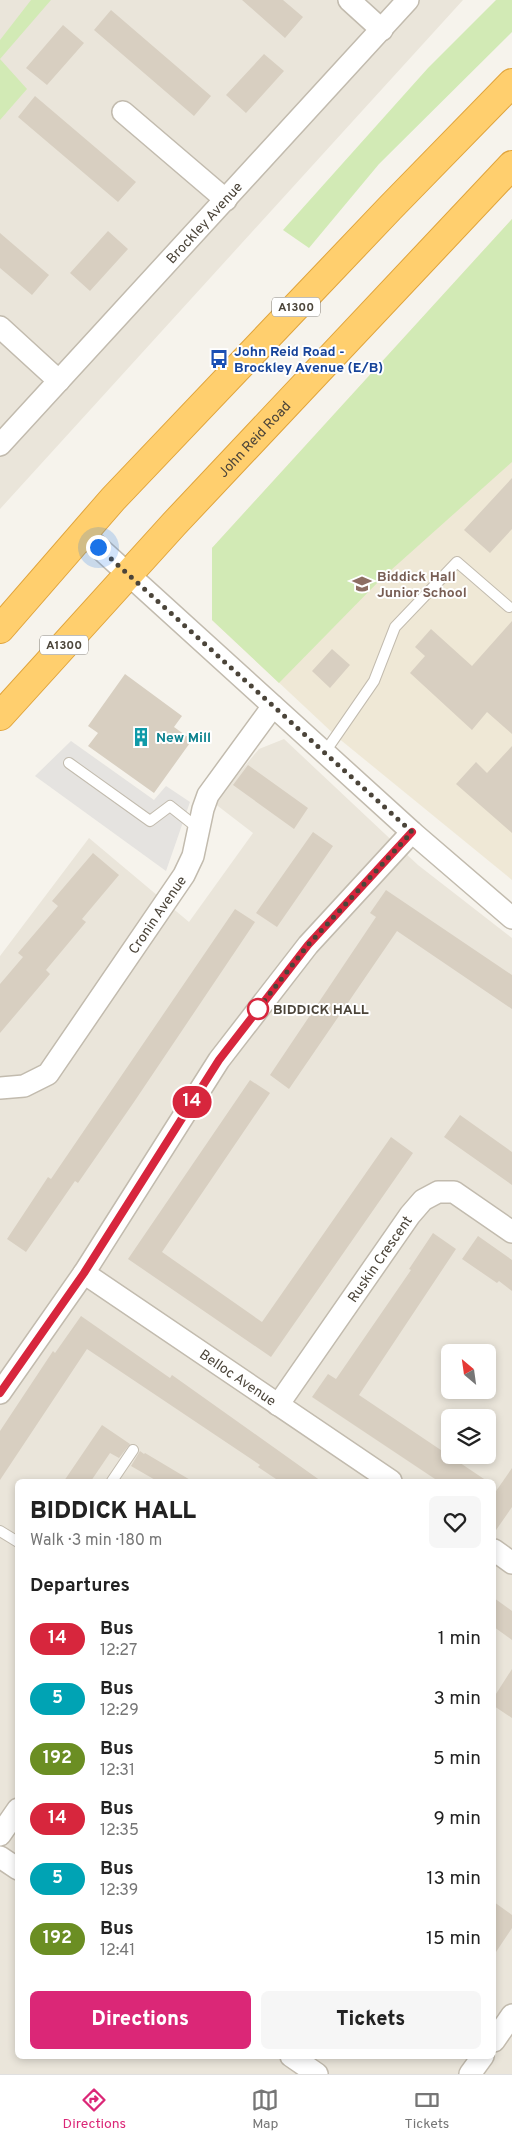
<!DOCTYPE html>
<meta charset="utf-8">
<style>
:root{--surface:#fff;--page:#f6f6f6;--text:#222;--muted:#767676;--line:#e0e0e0;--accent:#db2777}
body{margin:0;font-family:Overpass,sans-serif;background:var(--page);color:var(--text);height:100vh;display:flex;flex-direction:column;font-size:19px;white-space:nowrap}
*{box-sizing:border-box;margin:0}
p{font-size:16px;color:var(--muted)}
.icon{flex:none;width:28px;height:28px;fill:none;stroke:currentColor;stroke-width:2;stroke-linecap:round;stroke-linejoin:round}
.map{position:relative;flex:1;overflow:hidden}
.side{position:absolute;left:15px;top:1479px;width:481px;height:580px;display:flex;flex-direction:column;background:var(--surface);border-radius:8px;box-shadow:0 2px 8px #0003}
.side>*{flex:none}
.badge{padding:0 10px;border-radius:16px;font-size:18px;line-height:32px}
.needle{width:32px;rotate:331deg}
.buttons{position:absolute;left:441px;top:1344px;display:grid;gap:10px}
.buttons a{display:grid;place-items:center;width:55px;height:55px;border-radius:8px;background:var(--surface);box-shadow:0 2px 8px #0003;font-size:25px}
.you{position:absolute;width:25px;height:25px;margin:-12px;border:4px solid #fff;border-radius:50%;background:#1a73e8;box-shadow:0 0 0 8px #1a73e833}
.map>.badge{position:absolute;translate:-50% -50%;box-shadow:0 0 0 2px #fff}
h2{padding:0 15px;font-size:19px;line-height:45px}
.round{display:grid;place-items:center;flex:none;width:52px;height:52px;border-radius:8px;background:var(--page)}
.head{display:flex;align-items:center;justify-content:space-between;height:85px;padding:0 15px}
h1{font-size:24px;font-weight:800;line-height:38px}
.primary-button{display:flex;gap:10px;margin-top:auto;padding:10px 15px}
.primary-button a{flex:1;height:58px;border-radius:8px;background:var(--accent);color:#fff;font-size:20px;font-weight:800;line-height:58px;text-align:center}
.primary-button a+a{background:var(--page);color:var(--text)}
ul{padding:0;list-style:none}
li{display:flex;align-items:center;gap:15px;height:60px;padding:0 15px}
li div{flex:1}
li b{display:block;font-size:19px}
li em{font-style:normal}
li .badge{min-width:55px;font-weight:700;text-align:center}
.dock{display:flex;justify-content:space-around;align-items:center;height:70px;border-top:1px solid var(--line);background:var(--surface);font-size:14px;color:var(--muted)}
.dock a{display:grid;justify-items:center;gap:2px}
.dock .active{color:var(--accent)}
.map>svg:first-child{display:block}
.residential{fill:#eae5da;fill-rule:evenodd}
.education{fill:#efe8d6}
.green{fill:#d2eab5}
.parking{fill:#e5e3e0}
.building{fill:#d8cfc1}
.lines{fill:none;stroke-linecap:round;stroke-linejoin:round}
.lane-casing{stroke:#c2bbae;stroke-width:12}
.street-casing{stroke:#c2bbae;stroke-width:24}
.highway-casing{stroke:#e0a43c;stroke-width:30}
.lane{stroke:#fff;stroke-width:10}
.street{stroke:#fff;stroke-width:21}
.highway{stroke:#ffcf6e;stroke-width:28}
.line-casing{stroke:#fff;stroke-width:11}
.line{stroke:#d7263d;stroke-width:8}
.walk{stroke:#4b4439;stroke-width:5;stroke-dasharray:0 9}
.stop-dot{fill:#fff;stroke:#d7263d;stroke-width:2.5}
.labels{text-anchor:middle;stroke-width:4;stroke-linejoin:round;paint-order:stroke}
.shield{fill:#fff;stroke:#817c74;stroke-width:1}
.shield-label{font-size:12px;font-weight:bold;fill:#4b4439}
.street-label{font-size:14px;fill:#4b4439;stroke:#fff}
.transit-label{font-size:14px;font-weight:bold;fill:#164399;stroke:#fff;text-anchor:start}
.education-label{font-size:14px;font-weight:bold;fill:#785e54;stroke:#fff;text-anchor:start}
.culture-label{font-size:14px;font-weight:bold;fill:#0d838f;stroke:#fff;text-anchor:start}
.stop-label{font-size:14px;font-weight:bold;fill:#4b4439;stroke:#fff;text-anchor:start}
</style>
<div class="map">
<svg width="512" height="2074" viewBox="0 0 512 2074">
<rect width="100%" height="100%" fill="#f6f3ec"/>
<path class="residential" d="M0,0H463L0,509Z
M284,739L418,865L512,938V2074H0V956L89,838L189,922L253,833L214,803L259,749ZM450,1352H488V1390H450ZM450,1418H488V1455H450ZM18,1481H494V2056H18Z"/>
<path class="education" d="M512,219V880L337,737L212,620V548Z"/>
<path class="green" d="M31,0H51L0,59L27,89L0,120V40Z
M496,0H512V32L379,164L309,248L283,230L428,68Z
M512,219V462L381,579L279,683L212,620V548Z"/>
<path class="parking" d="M71,741L154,800L166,786L190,802L166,871L35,776Z"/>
<path class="building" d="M242,0H283L303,17L285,38Z
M111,10L211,96L194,116L94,30Z
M63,25L84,43L47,85L26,68Z
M264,54L284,71L246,113L226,95Z
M35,96L136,182L118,202L18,117Z
M108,231L128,249L90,291L70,273Z
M0,233L49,275L32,295L0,268Z
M512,478V529L490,553L464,530Z
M512,621V734L487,712L472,730L410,673L425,656L415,647L431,629L472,666Z
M332,649L350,665L330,688L312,671Z
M125,674L182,716L174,727L192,740L154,793L88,746L98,733L88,726Z
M512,746V833L456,784L476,762L487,773Z
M248,765L308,808L294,829L233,785Z
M313,832L333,846L277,927L256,913Z
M93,853L119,875L82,919L86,922L46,970L50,974L0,1033V984L23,957L18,953L58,906L52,901Z
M386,890L512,975V1009L397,931L289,1089L270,1075L376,917L370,913Z
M235,909L255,922L134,1102L78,1183L75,1181L26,1252L7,1239L48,1177L51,1179Z
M250,1080L270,1093L162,1252L262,1322L391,1137L413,1153L271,1357L128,1259Z
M460,1115L512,1152V1185L444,1137Z
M433,1233L456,1249L359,1395L487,1481H438L312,1397L328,1374L336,1379L411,1270L409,1269Z
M478,1236L512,1260V1291L499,1281L497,1283L462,1259Z
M81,1316L170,1378L172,1375L321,1481H279L258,1467L260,1465L87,1349L0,1480V1431L53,1351L55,1353Z
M102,1425L130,1444L119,1458L110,1453L91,1481H64Z
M140,1451L144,1454L145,1453L192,1481H157L131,1466Z
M512,1468V1507L494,1533V1494Z
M494,1598L512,1611V1640L494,1627Z
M512,1669V1718L494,1706V1697Z
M494,1902L512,1915V1928L494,1955Z"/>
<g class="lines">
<g class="lane-casing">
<path id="lane" d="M325,752L374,681L395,627L457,562L509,607
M69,763L150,821L170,806L199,829
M112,1481L133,1450
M0,1531L18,1542"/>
</g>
<g class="street-casing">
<g id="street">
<path d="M349,0L382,30"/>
<path d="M123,112L226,200"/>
<path d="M0,327L59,381"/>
<path id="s1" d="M0,445L408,0"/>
<path d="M84,534L412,832L512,918"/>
<path id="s2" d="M0,1088L24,1086L48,1074L184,875L193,856L203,809L208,795L273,706"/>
<path id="s3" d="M84,1273L391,1481"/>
<path d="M0,1393L84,1273L219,1060L308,945L412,832"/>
<path id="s4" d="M278,1405L410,1215L423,1200L438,1192H454L512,1232"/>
<path d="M494,1550L512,1563"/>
<path d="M0,1835L18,1809"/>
<path d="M0,1857L18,1869"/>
<path d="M494,2041L512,2015"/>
<path d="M291,2056L317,2074"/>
<path d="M470,2074L483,2056"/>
</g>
</g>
<g class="highway-casing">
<g id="highway">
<path d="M0,629L113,499L390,208L512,83"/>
<path id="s5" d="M0,716L174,524L512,165"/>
</g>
</g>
<use href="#lane" class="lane"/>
<use href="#street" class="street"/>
<use href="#highway" class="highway"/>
</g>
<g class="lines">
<g class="line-casing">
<path id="line" d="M0,1393L84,1273L219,1060L308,945L412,832"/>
</g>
<use href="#line" class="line"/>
<path class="walk" d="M98,547L412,832L308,945L258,1009"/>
</g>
<defs>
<g id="bus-bare" transform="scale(1.5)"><path d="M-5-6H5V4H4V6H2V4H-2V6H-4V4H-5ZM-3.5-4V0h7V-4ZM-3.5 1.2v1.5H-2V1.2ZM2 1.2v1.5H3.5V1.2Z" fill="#1a4fb4" stroke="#fff" stroke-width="2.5" paint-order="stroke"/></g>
<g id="school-bare" transform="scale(1.5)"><path d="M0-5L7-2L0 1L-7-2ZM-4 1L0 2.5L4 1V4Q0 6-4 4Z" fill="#8d6e63" stroke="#fff" stroke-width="2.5" paint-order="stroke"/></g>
<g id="building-bare" transform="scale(1.5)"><path d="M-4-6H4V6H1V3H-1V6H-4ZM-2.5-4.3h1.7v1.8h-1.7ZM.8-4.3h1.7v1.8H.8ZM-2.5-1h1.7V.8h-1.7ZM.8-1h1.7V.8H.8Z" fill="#0f9aa8" stroke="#fff" stroke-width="2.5" paint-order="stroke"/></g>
</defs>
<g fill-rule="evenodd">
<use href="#bus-bare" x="219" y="359"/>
<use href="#school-bare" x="362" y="584"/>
<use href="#building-bare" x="141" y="737"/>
</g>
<circle class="stop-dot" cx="258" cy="1009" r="10"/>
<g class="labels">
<g class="shield">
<rect x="272" y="297.5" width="48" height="19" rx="4"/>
<rect x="40" y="635.5" width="48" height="19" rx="4"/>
</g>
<g class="shield-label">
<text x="296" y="311">A1300</text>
<text x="64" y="649">A1300</text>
</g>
<g class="street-label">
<text dy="5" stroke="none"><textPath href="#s1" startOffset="302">Brockley Avenue</textPath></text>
<text dy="5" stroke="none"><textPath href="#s5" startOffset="376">John Reid Road</textPath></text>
<text dy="5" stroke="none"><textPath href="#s2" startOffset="244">Cronin Avenue</textPath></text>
<text dy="5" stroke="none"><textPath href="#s4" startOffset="178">Ruskin Crescent</textPath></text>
<text dy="5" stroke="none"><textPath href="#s3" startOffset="186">Belloc Avenue</textPath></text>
</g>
<g class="transit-label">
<text x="234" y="356">John Reid Road -<tspan x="234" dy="16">Brockley Avenue (E/B)</tspan></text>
</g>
<g class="education-label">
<text x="377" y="581">Biddick Hall<tspan x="377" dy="16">Junior School</tspan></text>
</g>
<g class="culture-label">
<text x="156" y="742">New Mill</text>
</g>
<g class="stop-label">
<text x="273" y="1014">BIDDICK HALL</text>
</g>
</g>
</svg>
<div class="buttons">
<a><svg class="needle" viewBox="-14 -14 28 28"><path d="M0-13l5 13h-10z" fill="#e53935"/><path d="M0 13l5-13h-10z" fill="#767676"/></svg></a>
<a><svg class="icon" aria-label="layers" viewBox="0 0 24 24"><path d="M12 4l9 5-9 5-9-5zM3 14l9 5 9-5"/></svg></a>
</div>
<div class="you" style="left:98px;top:547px"></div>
<b class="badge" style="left:192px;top:1102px;background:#d7263d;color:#fff">14</b>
<section class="side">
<div class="head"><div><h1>BIDDICK HALL</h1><p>Walk · 3 min · 180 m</p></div><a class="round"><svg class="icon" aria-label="heart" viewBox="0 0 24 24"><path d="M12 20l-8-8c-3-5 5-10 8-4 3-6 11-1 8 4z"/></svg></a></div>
<h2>Departures</h2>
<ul>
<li><span class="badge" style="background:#d7263d;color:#fff">14</span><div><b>Bus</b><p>12:27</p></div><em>1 min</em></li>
<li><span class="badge" style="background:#00a3b4;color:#fff">5</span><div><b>Bus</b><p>12:29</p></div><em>3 min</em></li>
<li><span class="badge" style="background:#6b8e23;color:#fff">192</span><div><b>Bus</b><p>12:31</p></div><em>5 min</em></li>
<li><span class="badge" style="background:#d7263d;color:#fff">14</span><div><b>Bus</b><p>12:35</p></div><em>9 min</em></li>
<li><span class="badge" style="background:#00a3b4;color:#fff">5</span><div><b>Bus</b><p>12:39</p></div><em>13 min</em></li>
<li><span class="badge" style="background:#6b8e23;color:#fff">192</span><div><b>Bus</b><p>12:41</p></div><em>15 min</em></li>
</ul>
<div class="primary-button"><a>Directions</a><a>Tickets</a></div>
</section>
</div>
<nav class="dock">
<a class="active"><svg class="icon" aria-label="directions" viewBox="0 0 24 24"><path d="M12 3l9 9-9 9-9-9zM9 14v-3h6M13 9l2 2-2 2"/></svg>Directions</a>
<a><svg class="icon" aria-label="map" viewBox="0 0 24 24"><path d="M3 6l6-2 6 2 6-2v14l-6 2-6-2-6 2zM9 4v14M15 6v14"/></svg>Map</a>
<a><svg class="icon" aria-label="tickets" viewBox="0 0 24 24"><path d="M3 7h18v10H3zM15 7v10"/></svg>Tickets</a>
</nav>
